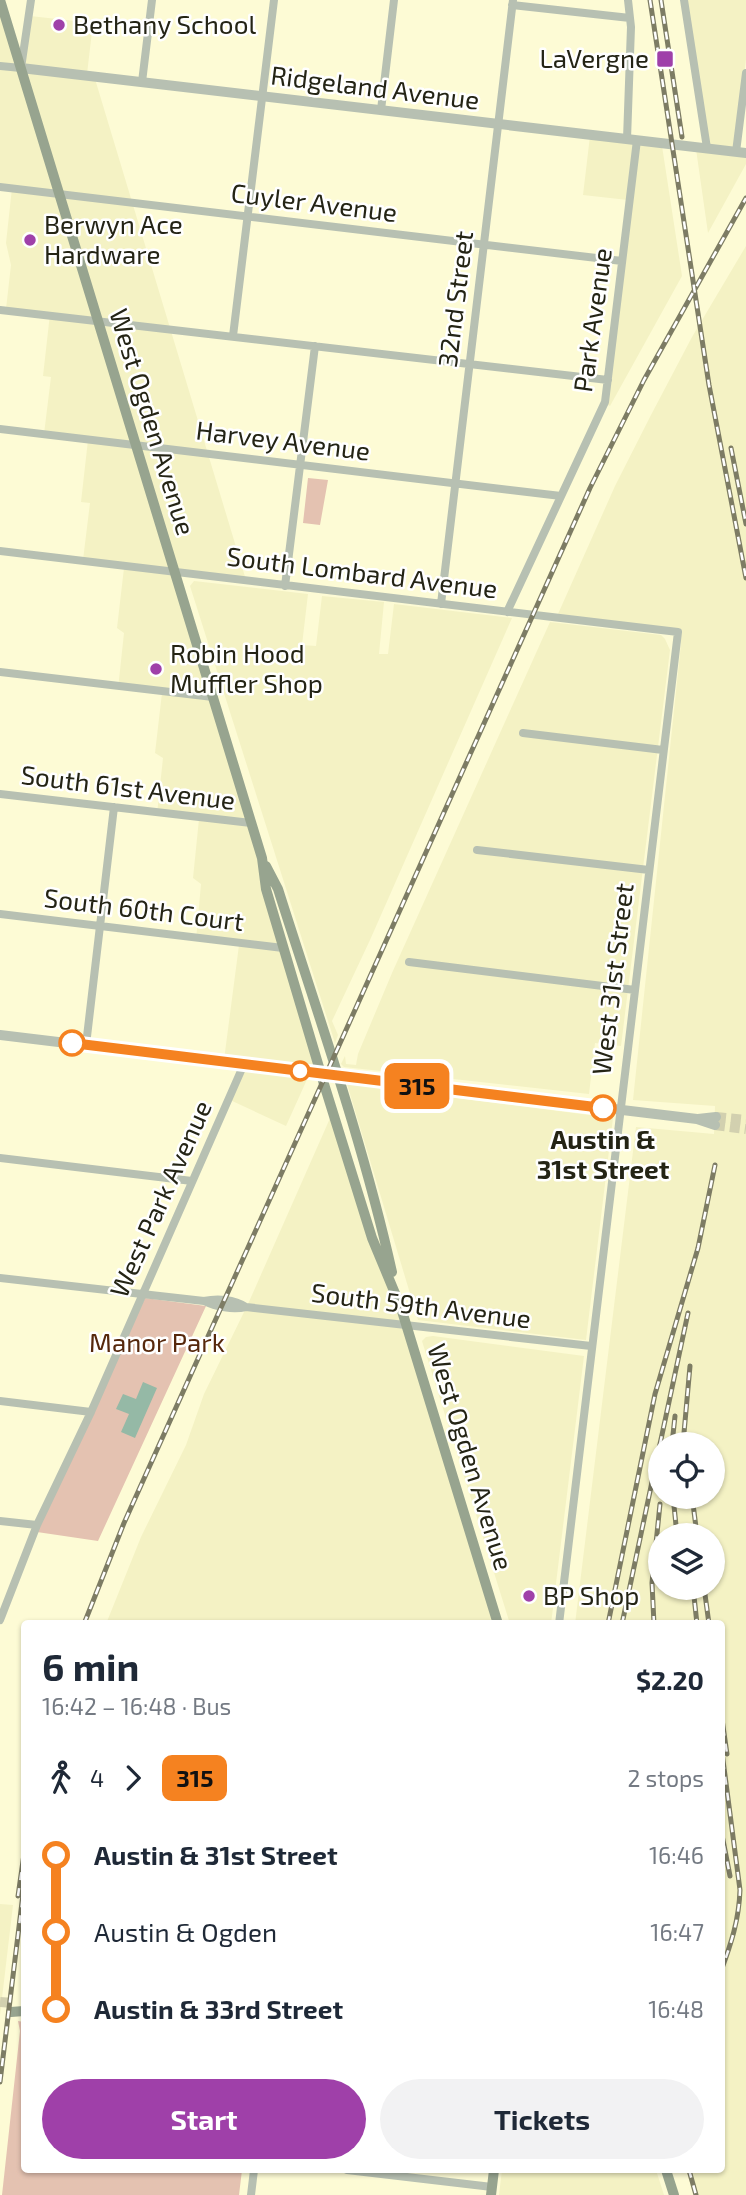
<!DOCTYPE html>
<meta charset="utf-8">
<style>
:root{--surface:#fff;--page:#f2f2f3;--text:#1f2937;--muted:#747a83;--accent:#9f40a9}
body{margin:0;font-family:"Exo 2",sans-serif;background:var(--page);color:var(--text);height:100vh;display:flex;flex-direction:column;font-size:26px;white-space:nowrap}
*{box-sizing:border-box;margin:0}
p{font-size:23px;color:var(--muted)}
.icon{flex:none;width:38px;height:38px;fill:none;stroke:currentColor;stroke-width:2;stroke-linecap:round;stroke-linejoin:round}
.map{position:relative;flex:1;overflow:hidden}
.drawer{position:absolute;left:21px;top:1620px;width:704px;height:553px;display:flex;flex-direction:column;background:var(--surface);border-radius:7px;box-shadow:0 2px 5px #0004}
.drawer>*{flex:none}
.badge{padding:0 14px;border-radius:10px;font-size:24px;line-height:46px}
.fabs{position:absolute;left:648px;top:1432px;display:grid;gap:14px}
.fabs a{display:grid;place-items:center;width:77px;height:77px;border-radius:50%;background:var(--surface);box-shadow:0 2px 5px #0004;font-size:35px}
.map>.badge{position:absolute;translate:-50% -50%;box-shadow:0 0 0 4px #fff}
.legs{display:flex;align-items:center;gap:10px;height:77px;padding:0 21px;font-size:23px}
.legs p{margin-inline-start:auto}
.head{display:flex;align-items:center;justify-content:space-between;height:119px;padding:0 21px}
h1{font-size:38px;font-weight:700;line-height:52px}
.button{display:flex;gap:14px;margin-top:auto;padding:14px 21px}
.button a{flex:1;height:80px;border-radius:42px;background:var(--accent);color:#fff;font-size:28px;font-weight:700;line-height:80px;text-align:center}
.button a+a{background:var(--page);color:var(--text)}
ul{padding:0 21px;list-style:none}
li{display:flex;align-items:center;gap:24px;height:77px;font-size:26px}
li i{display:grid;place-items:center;width:10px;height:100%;margin:0 9px;background:currentColor}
li i::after{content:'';width:18px;height:18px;margin:-9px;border:5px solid;border-radius:50%;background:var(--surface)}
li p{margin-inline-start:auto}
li:first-child i{background:linear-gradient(#0000 50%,currentColor 0)}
li:last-child i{background:linear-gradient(currentColor 50%,#0000 0)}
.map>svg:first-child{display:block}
.built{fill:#f4f2c4;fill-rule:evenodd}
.green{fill:#e4c2b1}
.water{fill:#95b9a6}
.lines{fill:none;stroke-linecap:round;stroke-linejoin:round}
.tertiary-tunnel{stroke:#d2d0af;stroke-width:10;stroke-dasharray:10 5;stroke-linecap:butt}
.secondary-tunnel{stroke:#d2d0af;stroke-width:10;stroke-dasharray:10 5;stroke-linecap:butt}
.minor{stroke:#b7c0b2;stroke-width:8}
.tertiary{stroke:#b7c0b2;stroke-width:10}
.secondary{stroke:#97a48f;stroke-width:10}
.rail-casing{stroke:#7d7c64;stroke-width:5}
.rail{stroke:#fff;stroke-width:2.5;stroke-dasharray:8;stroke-linecap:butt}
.line-1-casing{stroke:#fff;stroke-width:16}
.line-1{stroke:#f58220;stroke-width:10}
.poi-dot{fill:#9f40a9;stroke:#fff;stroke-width:2.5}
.stop-1-dot{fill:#fff;stroke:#f58220;stroke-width:3.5}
.labels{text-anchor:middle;stroke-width:5;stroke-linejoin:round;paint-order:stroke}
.poi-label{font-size:26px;fill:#242415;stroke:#fff;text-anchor:start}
.street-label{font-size:26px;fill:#242415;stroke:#fff}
.stop-label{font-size:26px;font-weight:bold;fill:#242415;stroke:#fff}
.park-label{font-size:26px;fill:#56280c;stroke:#fff}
</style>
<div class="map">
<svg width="746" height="2195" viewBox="0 0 746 2195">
<rect width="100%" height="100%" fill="#fdfbd5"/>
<path class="built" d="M686,0H746V59L735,153L746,155V164L708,233L696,149L708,150Z
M0,8L19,69L95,79L246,580L83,560L90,503L81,502L88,440L44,434L51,377L43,376L50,314L6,309L11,265L6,243L12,188L0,187Z
M30,16L93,23L87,74L23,66Z
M590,136L635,142L628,200L583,195Z
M639,143L662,146L682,276L610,406L606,404Z
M746,246V2195H694L686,2170H721V1624H575L636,1127L714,1134L715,1106L633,1100L681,644L677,630L558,614L615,486L651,415L692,337ZM660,1444H712V1496H660ZM660,1535H712V1587H660Z
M124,568L173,574L251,827L318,1071L224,1060L239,945L196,940L201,884L193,878L199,819L157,814L163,758L155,753L162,693L118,689L124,633L117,628Z
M194,581L308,594L302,645L316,646L322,596L384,602L379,654H388L394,604L512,618L370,940L332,1021L338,1035L335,1043L190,586Z
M550,622L661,635L665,639L670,650L621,1046L595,1043L589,1094L344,1067L341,1064L345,1056L346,1064L356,1065L358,1054L392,973Z
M246,1066L309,1075L286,1126L230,1100Z
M347,1084L613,1118L586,1340L418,1320Z
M331,1116L405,1322L248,1304Z
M246,1308L404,1327L496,1624H106L141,1537L186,1445L204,1394Z
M433,1336L584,1356L551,1624H510L422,1341L426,1337Z
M0,1904L13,1905L0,2015Z
M502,2170H656L664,2195H499Z"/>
<path class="green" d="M308,478L328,480L320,525L303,523Z
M145,1298L206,1306L98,1541L37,1532Z
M18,2021L24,2022V2170H242L239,2195H2L20,2031Z"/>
<path class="water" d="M143,1382L157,1388L135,1438L121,1432L129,1414L116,1409L123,1394L136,1399Z"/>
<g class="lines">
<path class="tertiary-tunnel" d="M716,1117L746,1120
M715,1125L746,1129"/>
<path class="secondary-tunnel" d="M0,2002L12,2003"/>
<path class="minor" d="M684,0L707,148
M512,5L630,18
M0,66L21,68L31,0
M142,82L152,0
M381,110L394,0
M627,139L631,27L628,0
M736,152L746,73
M0,187L622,261
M0,310L608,380
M233,336L274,0
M0,429L561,496
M0,551L678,632L559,1624
M285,586L315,346
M441,604L513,0
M507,612L605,402L637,140
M0,672L213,697
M523,733L663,750
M0,794L251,823
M477,850L649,870
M0,914L283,948
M409,962L635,990
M86,1045L114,807
M0,1158L192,1181
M0,1278L204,1301C216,1307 233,1310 246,1307L591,1346
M204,1301C217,1298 234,1299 246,1307
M0,1401L91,1412
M0,1521L37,1525
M0,1620L37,1525L91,1412L244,1064
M347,2170L492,2187
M251,2195L254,2170"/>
<path class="tertiary" d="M21,68L746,153
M0,1035L697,1119L715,1125
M698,1119L716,1117"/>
<path class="secondary" d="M0,0L262,858L266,889L324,1084L372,1238L399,1303
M266,866L278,889C318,1015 363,1142 392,1272
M398,1298L498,1624
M11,2012L24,2011
M666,2170L674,2195
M491,2195L494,2170"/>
<g class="rail-casing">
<path id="rail" d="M650,0L709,385L746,578
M661,0L682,137
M731,448L746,524
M660,1444L688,1313
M672,1444L675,1416
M683,1444L690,1366
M673,1496L677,1535
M692,1496L697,1535
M693,1587L697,1624
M704,1587L709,1624
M84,1624L124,1523L590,488L644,380L746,198
M608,1624L655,1394L698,1248L715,1165
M622,1624L660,1444
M654,1624L652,1583L660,1504
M721,1712L727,1754
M721,1745L740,1890C739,1920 731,1944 721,1971
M721,1830L730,1876
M18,1896L24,1854
M0,2082L24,1886
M689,2170L696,2195"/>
</g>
<use href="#rail" class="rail"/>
</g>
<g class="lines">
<g class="line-1-casing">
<path id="line-1" d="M72,1043L603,1108"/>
</g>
<use href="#line-1" class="line-1"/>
</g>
<g class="poi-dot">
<circle cx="59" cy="25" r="7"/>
<rect x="656" y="50" width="18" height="18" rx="3.5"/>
<circle cx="30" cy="240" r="7"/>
<circle cx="156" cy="669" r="7"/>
<circle cx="529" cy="1596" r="7"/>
</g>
<g class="stop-1-dot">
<circle cx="72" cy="1043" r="12"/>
<circle cx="300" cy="1071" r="9"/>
<circle cx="603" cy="1108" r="12"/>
</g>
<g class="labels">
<g class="poi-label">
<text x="73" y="34">Bethany School</text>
<text x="649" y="68" text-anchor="end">LaVergne</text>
<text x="44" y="234">Berwyn Ace<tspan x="44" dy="30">Hardware</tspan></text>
<text x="170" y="663">Robin Hood<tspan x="170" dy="30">Muffler Shop</tspan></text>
<text x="543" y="1605">BP Shop</text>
</g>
<g class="street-label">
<text transform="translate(375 88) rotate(7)" y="9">Ridgeland Avenue</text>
<text transform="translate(314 203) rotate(7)" y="9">Cuyler Avenue</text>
<text transform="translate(456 299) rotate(-83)" y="9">32nd Street</text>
<text transform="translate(593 320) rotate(-82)" y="9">Park Avenue</text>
<text transform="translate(152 422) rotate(73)" y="9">West Ogden Avenue</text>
<text transform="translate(283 441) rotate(7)" y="9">Harvey Avenue</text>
<text transform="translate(362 573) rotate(7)" y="9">South Lombard Avenue</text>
<text transform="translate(128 788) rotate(7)" y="9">South 61st Avenue</text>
<text transform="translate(144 910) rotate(7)" y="9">South 60th Court</text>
<text transform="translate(613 979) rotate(-83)" y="9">West 31st Street</text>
<text transform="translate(161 1199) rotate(-66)" y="9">West Park Avenue</text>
<text transform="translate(421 1306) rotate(7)" y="9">South 59th Avenue</text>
<text transform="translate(470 1457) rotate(73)" y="9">West Ogden Avenue</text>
</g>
<g class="stop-label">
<text x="603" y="1149">Austin &amp;<tspan x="603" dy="30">31st Street</tspan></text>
</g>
<g class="park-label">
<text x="157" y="1352">Manor Park</text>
</g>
</g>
</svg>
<div class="fabs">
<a><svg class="icon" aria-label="locate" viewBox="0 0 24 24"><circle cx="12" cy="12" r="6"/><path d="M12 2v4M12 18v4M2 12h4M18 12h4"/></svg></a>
<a><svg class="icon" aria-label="layers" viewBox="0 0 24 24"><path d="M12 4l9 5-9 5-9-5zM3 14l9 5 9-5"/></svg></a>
</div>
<b class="badge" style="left:417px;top:1086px;background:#f58220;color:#111">315</b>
<section class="drawer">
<div class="head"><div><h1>6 min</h1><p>16:42 – 16:48 · Bus</p></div><b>$2.20</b></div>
<div class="legs"><svg class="icon" aria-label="walk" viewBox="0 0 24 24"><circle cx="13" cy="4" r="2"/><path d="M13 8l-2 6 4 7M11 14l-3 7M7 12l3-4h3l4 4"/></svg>4<svg class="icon" aria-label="forward" viewBox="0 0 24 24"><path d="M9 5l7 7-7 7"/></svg><b class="badge" style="background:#f58220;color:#111">315</b><p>2 stops</p></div>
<ul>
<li><i style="color:#f58220"></i><b>Austin &amp; 31st Street</b><p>16:46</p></li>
<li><i style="color:#f58220"></i><span>Austin &amp; Ogden</span><p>16:47</p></li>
<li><i style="color:#f58220"></i><b>Austin &amp; 33rd Street</b><p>16:48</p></li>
</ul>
<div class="button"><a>Start</a><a>Tickets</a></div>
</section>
</div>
